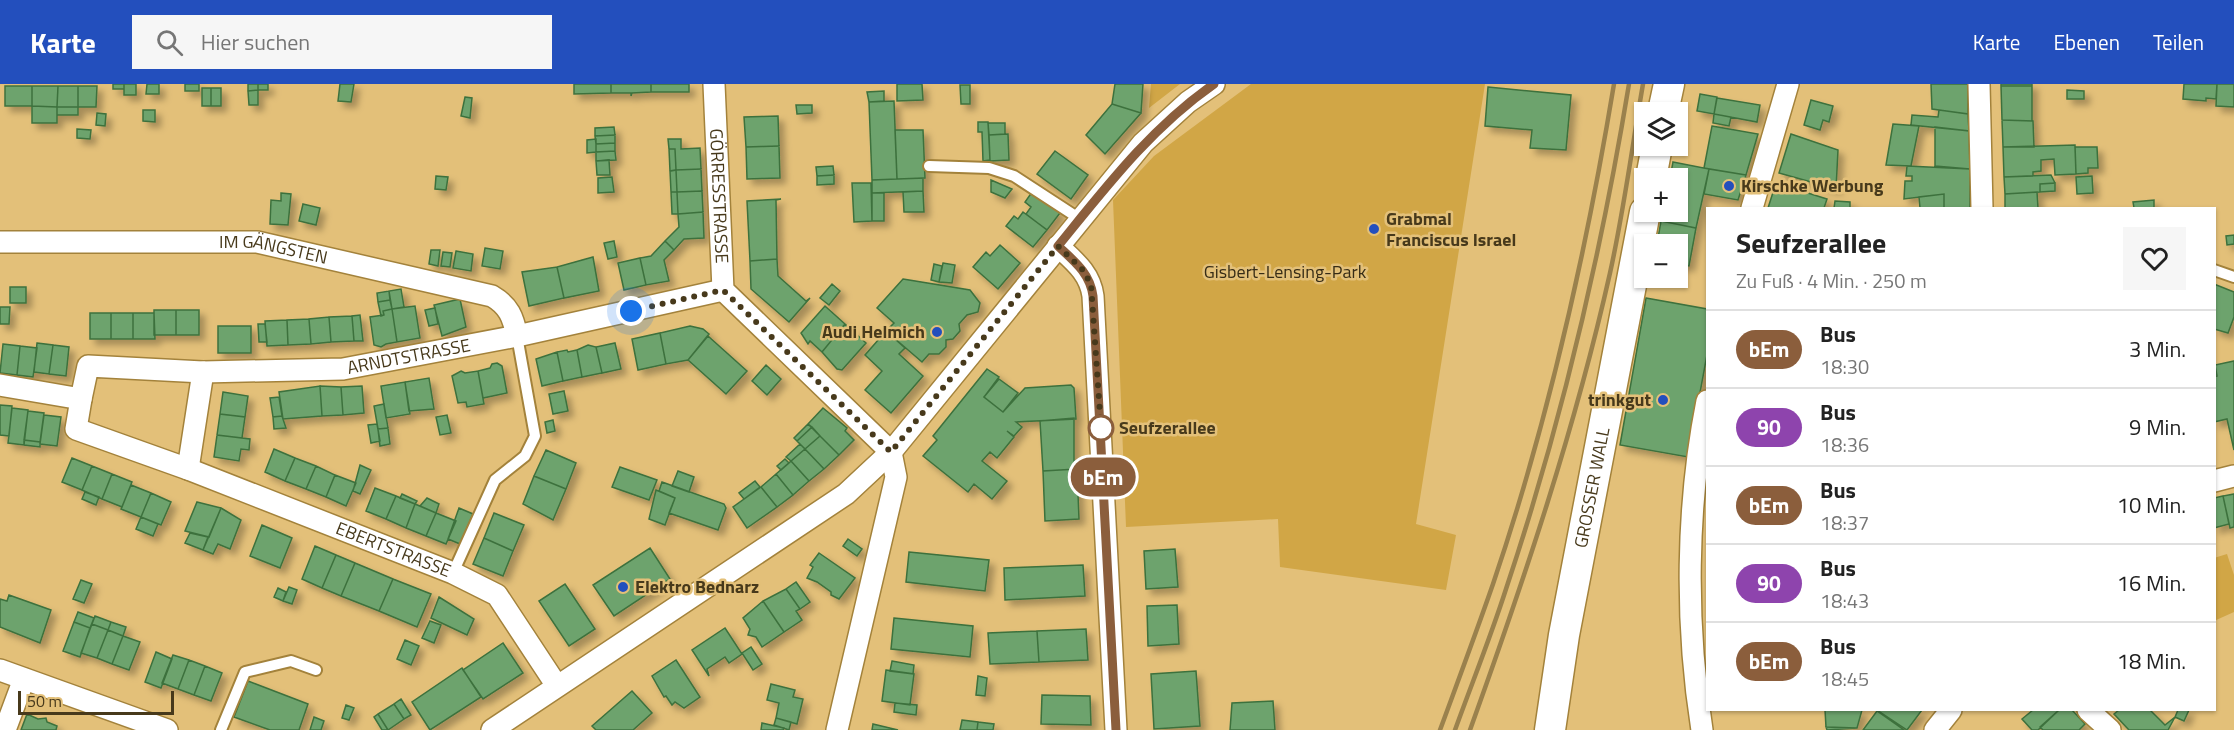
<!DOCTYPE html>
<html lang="de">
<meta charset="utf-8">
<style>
:root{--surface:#fff;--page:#f6f6f6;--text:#222;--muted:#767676;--line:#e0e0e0;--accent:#234fbd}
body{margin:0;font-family:"Titillium Web",sans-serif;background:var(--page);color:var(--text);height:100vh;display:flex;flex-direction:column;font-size:22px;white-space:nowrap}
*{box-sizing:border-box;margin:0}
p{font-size:20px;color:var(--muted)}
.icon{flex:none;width:33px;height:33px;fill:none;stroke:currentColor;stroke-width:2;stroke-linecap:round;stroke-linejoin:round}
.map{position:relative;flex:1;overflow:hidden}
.panel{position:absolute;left:1706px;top:123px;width:510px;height:504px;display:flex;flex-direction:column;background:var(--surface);border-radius:0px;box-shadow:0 2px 4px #0004}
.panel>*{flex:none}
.badge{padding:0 12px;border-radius:20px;font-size:21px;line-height:39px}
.tools{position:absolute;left:1634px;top:18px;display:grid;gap:12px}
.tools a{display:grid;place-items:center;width:54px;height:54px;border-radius:0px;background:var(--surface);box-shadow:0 2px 4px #0004;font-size:30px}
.scale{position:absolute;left:18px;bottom:15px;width:156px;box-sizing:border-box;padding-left:6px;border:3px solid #47391b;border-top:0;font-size:16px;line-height:21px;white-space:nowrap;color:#47391b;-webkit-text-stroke:4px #e3c079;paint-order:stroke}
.you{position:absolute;width:30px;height:30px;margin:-15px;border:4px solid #fff;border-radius:50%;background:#1a73e8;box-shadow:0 0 0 9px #1a73e833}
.map>.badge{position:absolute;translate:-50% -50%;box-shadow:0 0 0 3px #fff}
.round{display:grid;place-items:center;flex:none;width:63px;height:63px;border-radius:0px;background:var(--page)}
.summary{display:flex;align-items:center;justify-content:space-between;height:102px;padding:0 30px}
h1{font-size:28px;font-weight:700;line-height:45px}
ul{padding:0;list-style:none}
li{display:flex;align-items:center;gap:18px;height:78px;padding:0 30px;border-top:2px solid var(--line)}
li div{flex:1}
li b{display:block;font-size:22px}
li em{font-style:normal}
li .badge{min-width:66px;font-weight:700;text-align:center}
header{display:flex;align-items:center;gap:36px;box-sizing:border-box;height:84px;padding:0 30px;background:var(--accent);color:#fff}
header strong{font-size:28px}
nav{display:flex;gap:33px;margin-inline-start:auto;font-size:21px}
.search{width:420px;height:54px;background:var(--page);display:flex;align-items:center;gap:15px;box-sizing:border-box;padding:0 21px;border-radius:0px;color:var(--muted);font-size:22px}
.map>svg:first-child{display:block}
.green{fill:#d1a646}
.building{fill:#6da36d;stroke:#3d713d;stroke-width:1.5;filter:url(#shadow)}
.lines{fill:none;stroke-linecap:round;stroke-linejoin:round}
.lane-casing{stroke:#a3823b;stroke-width:14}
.street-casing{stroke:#a3823b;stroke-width:24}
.secondary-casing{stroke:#a3823b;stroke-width:33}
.lane{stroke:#fff;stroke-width:10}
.street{stroke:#fff;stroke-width:21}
.secondary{stroke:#fff;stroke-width:30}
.rail{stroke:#9a814d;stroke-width:4.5}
.line-casing{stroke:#fff;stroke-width:14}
.line{stroke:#8b5e3c;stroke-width:9}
.walk{stroke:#47391b;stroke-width:6;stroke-dasharray:0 10.8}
.poi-dot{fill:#234fbd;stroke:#e3c079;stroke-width:2}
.stop-dot{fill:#fff;stroke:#8b5e3c;stroke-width:3}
.labels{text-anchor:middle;stroke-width:5;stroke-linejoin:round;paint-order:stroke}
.poi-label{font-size:18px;font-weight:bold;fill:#47391b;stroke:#e3c079;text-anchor:start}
.street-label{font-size:18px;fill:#47391b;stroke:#e3c079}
.park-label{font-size:18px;fill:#372c16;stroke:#e3c079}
.stop-label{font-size:18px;font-weight:bold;fill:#47391b;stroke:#e3c079;text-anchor:start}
</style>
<header>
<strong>Karte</strong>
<div class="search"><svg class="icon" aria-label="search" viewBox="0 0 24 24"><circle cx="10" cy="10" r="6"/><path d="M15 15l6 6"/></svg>Hier suchen</div>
<nav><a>Karte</a><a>Ebenen</a><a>Teilen</a></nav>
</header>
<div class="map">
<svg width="2234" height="646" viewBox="0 0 2234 646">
<defs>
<filter id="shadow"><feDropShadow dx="5.5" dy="5.5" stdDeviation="3" flood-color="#0004"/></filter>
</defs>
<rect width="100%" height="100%" fill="#e3c079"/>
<path class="green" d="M1151,0H1180L1149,24Z
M1251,0H1485L1416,440L1456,451L1446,506L1280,483L1278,435L1126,443L1113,116L1154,72Z
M2227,470L2234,491V528L2214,537V474Z"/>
<path class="building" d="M113,0H124V5H113Z
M124,0H136V11H124Z
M147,0H159V10H146Z
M185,0H199V7H185Z
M248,0H258V6L248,7Z
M258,0H268V6H258Z
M340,0H354L351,18L338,17Z
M574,0H611V9L574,10Z
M611,0H651V8L632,9L631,12V9H611Z
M651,0H689V8H651Z
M897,0H922L923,16L897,17Z
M1115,0H1143L1141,29L1112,20Z
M1931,0H1968V30L1932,25Z
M2001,0H2032V2H2001Z
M2184,0H2217L2216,15L2206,14V17L2183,15Z
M2217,0H2234V23L2216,22Z
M960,1H970V20H961Z
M5,2H32V22H5Z
M32,2H58L57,23L32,22Z
M58,2H78V23H57Z
M78,2H97L96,23H78Z
M2001,2H2032V37L2002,36Z
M1488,3L1571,11L1566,66L1530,64L1532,46L1485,42Z
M202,4H211V22H202Z
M211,4H221V22H211Z
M258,6V21H249L248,7Z
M2067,6L2084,7V15H2067Z
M884,7V17L869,18L867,8Z
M1700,10L1717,13L1714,30L1697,27Z
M465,13L472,14L470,34L461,32Z
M1717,14L1760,21L1757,38L1714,30Z
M1811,16L1833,22L1829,38L1823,36L1820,46L1804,41Z
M894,17L897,95L872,96L869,18Z
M1112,20L1141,29L1105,70L1086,51Z
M796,21H812V29L797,30Z
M32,22L57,23V39H32Z
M57,23H78V31H57Z
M143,26H155V38L143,37Z
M1939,26L1968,30L1969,47L1911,41L1912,31L1938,33Z
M97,29L106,30L105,42L96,41Z
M1714,30L1731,33L1729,42L1713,39Z
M778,32L779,62L746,63L744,33Z
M2002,36L2033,37L2034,63H2003Z
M978,38H988L990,76L983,77L982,48H978Z
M988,39H1005V50L989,51Z
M1893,40L1919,42L1911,82L1886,81Z
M1712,42L1758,50L1746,91L1704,84Z
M614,43L615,51L595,52V44Z
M1935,43L1969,47L1970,85L1935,82Z
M77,45L91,46L90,55L77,54Z
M895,46H923L925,94L897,95Z
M1008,50L1009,76L990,77L989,51Z
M1791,50L1838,66L1836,105L1779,89Z
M615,51V59L596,60L595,52Z
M596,55V68L587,69V56Z
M668,55H681V65L700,64L701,85L676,86L675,65H669Z
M615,59V67L596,68V60Z
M2075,61L2076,90L2055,91L2054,75L2041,76V87L2033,88V92L2004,93L2003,63Z
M779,62L780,94L747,95L746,63Z
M2075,63H2097L2098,84H2088V89L2076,90Z
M669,65H675L676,86L670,87Z
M615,67L616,76L596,77V68Z
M1055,67L1088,91L1071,115L1037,90Z
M609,76L610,91H597L596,77Z
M1673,78L1709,85L1696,144L1661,137L1663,128H1677V94H1670Z
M833,82L834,91L817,92L816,83Z
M1907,82L1970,85V124H1944V110L1904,115L1905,97H1912V92H1906Z
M701,85L702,107L677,108L676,86Z
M1709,85L1746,91L1738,116L1704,110Z
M676,86L677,108H671L670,87Z
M834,91V100L817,101V92Z
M2051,91L2055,99L2040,100V108L2005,110L2004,93Z
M436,92L448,93L446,106L435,105Z
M2092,92L2093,109L2077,110L2076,93Z
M612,93L614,108L598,109V94Z
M923,94V107L872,109V96Z
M991,96L1012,105L1005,114L991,108Z
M852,99H871L872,137L854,138Z
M1776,99L1827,115L1824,124H1768Z
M2055,99V107L2040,108V100Z
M702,107L703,128L678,130L677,108Z
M923,107L924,128H904L903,108Z
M671,108H677L678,130H672Z
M1032,108L1060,129L1047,146L1026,130L1031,123L1025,118Z
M2037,108L2038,124H2005V110Z
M281,109L291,110L288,141L270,140L271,116L281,117Z
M872,109H884V137H872Z
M1944,110V124H1920L1919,113Z
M781,115L776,116L777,175L750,177L747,117Z
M2154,116V124H2134L2133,118Z
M1835,117L1850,118V124H1834Z
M303,120L320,124L316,141L299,137Z
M703,128L704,154L684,155L674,166L665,157L679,143L678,130Z
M1023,128L1047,146L1033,163L1006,142L1014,132L1018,135Z
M1661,137L1696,144L1689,182L1677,180V160H1657Z
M2234,151V160L2227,161L2226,152Z
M614,157L617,173L608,175L604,159Z
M665,157L674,166L664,176L669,197L646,201L640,174L651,172Z
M1000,161L1020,179L998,205L973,183L986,168L990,172Z
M485,164L503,167L500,185L482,182Z
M431,166H440L438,182L429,180Z
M456,167L473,170L471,187L453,184Z
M443,168L452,169L450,183L441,182Z
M593,173L599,207L564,214L557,183Z
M640,174L646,201L624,206L618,179Z
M777,175L778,192L806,217L810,214L789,238L751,205L750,177Z
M943,179L955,181L952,199L939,198Z
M934,180L942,182L939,198L931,196Z
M557,183L564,214L529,222L522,188Z
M903,195L970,206L980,219L978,228L967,231L959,240L960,247L953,255L946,256V263L939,270H929L922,278L886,247L894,239L877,224Z
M832,200L840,207L829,221L820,214Z
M2214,200L2234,208V233L2228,249L2214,245Z
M10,203H26V219H10Z
M401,205L404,223L392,225L389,207Z
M389,207L390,216L378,218L377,209Z
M1646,214L1707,225V271L1688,373L1620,361Z
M460,215L466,243L442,252L434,221Z
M390,216L392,225L383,227L384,231L381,232L378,218Z
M415,222L420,254L397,258L392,225Z
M825,222L845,240L822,268L810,257L808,260L801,249Z
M0,223H10L9,240H0Z
M435,224L438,240L429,242L425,226Z
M392,225L397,258L386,260L381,263L374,261L370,233L384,231L383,227Z
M154,226H176V251H154Z
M176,226H199V251H176Z
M90,229H111V255H90Z
M111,229H133V255H111Z
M133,229H154L155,255H133Z
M360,231L363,257H354L352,232Z
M352,232L354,257L331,258L329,233Z
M329,233L331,258L311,260L309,235Z
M309,235L311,260L288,261L287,236Z
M287,236L288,261L267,262L265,237Z
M258,240H265L267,258H259Z
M845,240L866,259L842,286L837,285L822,268Z
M218,242H251V269H218Z
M690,242L703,245L709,250L688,276L666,280L660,249Z
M886,247L905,264L899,270L923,292L891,329L865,306L882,287L865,271Z
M660,249L666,280L638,286L632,255Z
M708,252L747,287L726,310L688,276Z
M37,259L53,261L49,290L34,288Z
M615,259L621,285L602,289L596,263Z
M3,260L20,262L17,291L0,289Z
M53,261L69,263L66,292L49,290Z
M588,261L596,263L602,289L582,293L577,266Z
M20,262L37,264L33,293L17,291Z
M567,266L568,268L577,266L582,293L563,297L557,268Z
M557,268L563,297L542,302L536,275Z
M2234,277V366L2227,335L2214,338V293L2217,292L2215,281Z
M497,279L502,282L507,309L483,314L478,287L490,284L492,280Z
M766,281L781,295L767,311L752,297Z
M987,285L999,293L984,313L1003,328L1025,304L1071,301L1074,304L1076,335L1016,338L1022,343L1014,352L1007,347L1014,353L997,374L990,368L982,377L1007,397L992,415L974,400L968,408L923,372L937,356L933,352Z
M461,287L465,289L478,287L484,320L467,323L466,318L458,319L452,292Z
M429,294L434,325L409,327L405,298Z
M999,295L1018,309L1003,328L984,313Z
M405,298L410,330L386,334L381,302Z
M320,302L322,332L283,335L279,308Z
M320,302L341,303L343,331L322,332Z
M362,302L364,329L343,331L341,303Z
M564,307L568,327L553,330L549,310Z
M223,308L248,312L245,333L220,330Z
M279,313L282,332L273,333L270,314Z
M384,320L388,344L378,345L374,322Z
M0,321L12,322L9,352L0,351Z
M12,324L28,326L24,361L8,359Z
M823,324L847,344L845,347L854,356L839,371L808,340Z
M28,327L44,329L40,358L24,356Z
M220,330L245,333L242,354L217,351Z
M44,331L61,333L57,362L40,360Z
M447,331L451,349L440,351L436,333Z
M282,332L286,344L274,345L273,333Z
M1074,334V377H1076L1077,385L1043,387L1040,337Z
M553,336L555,347L547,349L545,338Z
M377,340L380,357L371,359L368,341Z
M808,340L812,343L797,357L794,354Z
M812,343L820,352L805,365L797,357Z
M388,344L390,360L380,362L378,345Z
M217,351L250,355L249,366L241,365L239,377L214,373Z
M820,352L839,371L824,385L805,365Z
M24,356L40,358V363L24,361Z
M800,360L805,365L791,377L786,373Z
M274,365L295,374L285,397L265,388Z
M805,365L824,385L809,397L791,377Z
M546,366L576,379L566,405L534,392Z
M72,374L92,382L82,406L62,398Z
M295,374L316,382L306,405L285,397Z
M785,375L789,379L781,386L777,382Z
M791,377L809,397L793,411L776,390Z
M360,381L371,386L360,410L353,407Z
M92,382L112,390L102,415L82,406Z
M316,382L335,391L326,413L306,405Z
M620,383L657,396L649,416L612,403Z
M1077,385L1079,435L1045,437L1043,387Z
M678,387L694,393L689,408L672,402Z
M112,390L132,398L122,423L102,415Z
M776,390L793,411L777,423L761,403Z
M335,391L356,399L346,422L326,413Z
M534,392L566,405L553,436L523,420Z
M755,397L760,403L744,415L739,409Z
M662,398L724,420L726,424L718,446L669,429L675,414L659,407Z
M131,401L151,409L141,433L121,425Z
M761,403L777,423L747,444L733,423Z
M375,404L396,412L386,435L366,427Z
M656,406L675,414L665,441L649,435Z
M85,408L99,413L96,421L82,415Z
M151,409L171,418L161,441L141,433Z
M402,410L417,417L415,420L400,414Z
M2234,410V443L2230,444L2223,412Z
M396,412L415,420L406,444L386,435Z
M2223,412L2229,440L2214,444V414Z
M427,414L439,420L436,429L420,422Z
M197,418L221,424L209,453L185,447Z
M415,420L436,429L426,452L406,444Z
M221,424L241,436L230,465L218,460L213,470L203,466Z
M459,424L473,430L460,460L448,455Z
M436,429L456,437L446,460L426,452Z
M494,429L524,441L513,467L484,454Z
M141,433L158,440L153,452L136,445Z
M262,441L292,454L280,484L250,472Z
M190,449L208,453L203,466L185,459Z
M484,454L513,467L503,492L473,480Z
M848,455L862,465L857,472L843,462Z
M315,462L336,471L322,504L302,495Z
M650,464L670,495L614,532L593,501Z
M1175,465L1178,503L1146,505L1144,467Z
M909,468L989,476L985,507L906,498Z
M819,469L855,494L839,515L831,511V508L817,498L807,494L813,483L810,481Z
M336,471L355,479L341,512L322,504Z
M355,479L393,495L379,527L341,512Z
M1083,481L1085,512L1005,516L1004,484Z
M393,495L431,510L417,543L379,527Z
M81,496L92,500L84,519L73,515Z
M796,498L810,518L800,525L786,505Z
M565,500L595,545L569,562L539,517Z
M289,503L297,506L292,520L283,517Z
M278,504L286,508L283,517L274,513Z
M786,505L800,525L796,527L802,536L784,548L763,517Z
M9,511L51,526L40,559L0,543V515L7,517Z
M439,513L474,535L467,551L431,534Z
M763,517L784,548L762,563L756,553L748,551L750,545L743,534Z
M1177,521L1179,560L1148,562L1147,522Z
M78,528L94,534L90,544L74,538Z
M95,532L111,538L108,546L92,540Z
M894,534L973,542L970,573L891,565Z
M430,537L441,541L434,559L422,554Z
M74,538L90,544L80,573L63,567Z
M111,538L126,543L123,552L108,546Z
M92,540L108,546L97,574L81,569Z
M725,544L742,570L729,579L725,573L707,585L709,592L692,566Z
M1086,545L1088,576L1039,578L1037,547Z
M108,546L123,552L112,580L97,574Z
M1037,547L1039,578L990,580L988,549Z
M123,552L140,558L129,586L112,580Z
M405,556L419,562L411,581L397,575Z
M503,559L523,589L483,615L463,586Z
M751,563L762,580L753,586L742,569Z
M156,568L172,575L161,604L145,598Z
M173,571L189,576L178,605L162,599Z
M189,576L205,582L194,611L178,605Z
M676,576L700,613L684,624L675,618L672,621L666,612L664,613L652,592Z
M892,577L914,581L913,590L890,587Z
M205,582L222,589L211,617L194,611Z
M462,584L481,613L430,646L412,618Z
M886,586L914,590L910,621L882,617Z
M1196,587L1200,642L1154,645L1151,590Z
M978,592L987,594L985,612L976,611Z
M248,597L308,620L299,646H270L234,633Z
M771,600L795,606L793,613L803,615L797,640L776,634L779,619L767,616Z
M632,607L652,629L633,646H596L592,642Z
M1042,611L1090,612L1091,641L1041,640Z
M401,615L411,631L404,635L394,620Z
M1273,617L1275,646H1230L1232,619Z
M895,619L917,621L916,631L894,628Z
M394,620L404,635L388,646L378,630Z
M346,621L354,624L349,636L342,634Z
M1825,626H1862L1857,644L1826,643Z
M1877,626H1922L1907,646Z
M2033,626H2059L2038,646H2032L2022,635Z
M2059,626H2072L2085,640L2079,646H2043L2040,643Z
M2119,626H2150L2165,641L2175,633L2168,646H2129L2114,630Z
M2178,626H2189L2184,637L2175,633Z
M1877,627L1904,646H1863Z
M27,630L38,635L46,634L47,638L57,642L56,646H21Z
M378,630L388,646H382L374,633Z
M314,633L324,637L321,646H310Z
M776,634L791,638L789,646L774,641Z
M962,636L978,638L977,646H960Z
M978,638L994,640L993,646H977Z
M762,639L784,644L783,646H761Z
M873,640L898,646H872Z
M1826,643L1857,644L1827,646Z"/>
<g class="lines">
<g class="lane-casing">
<path id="lane" d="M929,82L989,84L1014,92L1080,135
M2214,186L2234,193
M453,489L495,396L525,372L535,352L517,252
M221,646L245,588L291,577L316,586"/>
</g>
<g class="street-casing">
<g id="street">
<path id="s1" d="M714,0L723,206L891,368L896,393L837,646"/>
<path d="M1979,0L1982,124"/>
<path d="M1752,124L1788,0"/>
<path id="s2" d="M0,158H257L492,212C509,222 513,233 517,252"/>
<path d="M1058,162C1074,177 1090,189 1093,212L1116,646"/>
<path id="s3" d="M0,301L81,315L88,282L203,288L343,285L517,252L723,206"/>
<path id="s4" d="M81,315L76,345L188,385L453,489L497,511L557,602"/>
<path d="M188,385L203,288"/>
<path d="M2214,397L2234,392"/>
<path d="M0,586L167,646"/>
<path d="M2088,626L2110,646"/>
<path d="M5,646L24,595"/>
<path d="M492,646L846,410L891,368L1143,59L1188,18L1214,0"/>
<path d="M1702,646C1685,539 1686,423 1707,317"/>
<path d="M1935,646L1951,626"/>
</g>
</g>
<g class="secondary-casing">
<g id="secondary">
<path d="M1663,28L1669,0"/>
<path d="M1651,94L1657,62"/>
<path id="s5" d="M1550,646L1564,551L1645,128"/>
</g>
</g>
<use href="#lane" class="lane"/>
<use href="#street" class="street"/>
<use href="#secondary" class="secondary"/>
<path class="rail" d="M1440,646C1458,597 1476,549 1493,500C1548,338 1586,169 1614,0
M1455,646C1472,599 1491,552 1506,505C1561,341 1601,170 1629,0
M1470,646C1524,496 1575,345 1610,189C1624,126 1632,63 1643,0"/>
</g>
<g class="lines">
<g class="line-casing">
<path id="line" d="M1116,646L1093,212C1090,189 1074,177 1058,162C1106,103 1151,44 1214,0"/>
</g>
<use href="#line" class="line"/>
<path class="walk" d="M631,227L723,206L891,368L1058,162L1082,185L1091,200L1101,344"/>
</g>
<g class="poi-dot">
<circle cx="1729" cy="102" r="6"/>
<circle cx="1374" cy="145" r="6"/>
<circle cx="937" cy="248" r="6"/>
<circle cx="1663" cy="316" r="6"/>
<circle cx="623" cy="503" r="6"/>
</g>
<circle class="stop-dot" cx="1101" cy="344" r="12"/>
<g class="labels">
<g class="poi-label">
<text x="1741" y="108">Kirschke Werbung</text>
<text x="1386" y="141">Grabmal<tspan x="1386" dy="21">Franciscus Israel</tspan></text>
<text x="925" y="254" text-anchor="end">Audi Helmich</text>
<text x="1651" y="322" text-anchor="end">trinkgut</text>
<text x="635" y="509">Elektro Bednarz</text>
</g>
<g class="street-label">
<text dy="6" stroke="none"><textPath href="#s1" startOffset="112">GÖRRESSTRASSE</textPath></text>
<text dy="6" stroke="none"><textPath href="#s2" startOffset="274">IM GÄNGSTEN</textPath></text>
<text dy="6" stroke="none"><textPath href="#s3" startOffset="438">ARNDTSTRASSE</textPath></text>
<text dy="6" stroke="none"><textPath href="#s5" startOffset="246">GROSSER WALL</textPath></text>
<text dy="6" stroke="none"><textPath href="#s4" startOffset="370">EBERTSTRASSE</textPath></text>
</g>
<g class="park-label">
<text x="1285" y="194">Gisbert-Lensing-Park</text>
</g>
<g class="stop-label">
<text x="1119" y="350">Seufzerallee</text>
</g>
</g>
</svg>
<div class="tools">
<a><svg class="icon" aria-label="layers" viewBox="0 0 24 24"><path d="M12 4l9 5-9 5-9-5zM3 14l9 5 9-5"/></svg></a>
<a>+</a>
<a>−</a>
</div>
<div class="scale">50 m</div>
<div class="you" style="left:631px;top:227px"></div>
<b class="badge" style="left:1103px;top:393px;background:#8b5e3c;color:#fff">bEm</b>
<section class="panel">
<div class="summary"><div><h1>Seufzerallee</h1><p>Zu Fuß · 4 Min. · 250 m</p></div><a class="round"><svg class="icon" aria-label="heart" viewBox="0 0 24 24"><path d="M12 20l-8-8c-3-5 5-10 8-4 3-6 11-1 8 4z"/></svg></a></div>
<ul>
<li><span class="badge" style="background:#8b5e3c;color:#fff">bEm</span><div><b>Bus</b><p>18:30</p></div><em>3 Min.</em></li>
<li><span class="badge" style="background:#8e44ad;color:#fff">90</span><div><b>Bus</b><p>18:36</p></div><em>9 Min.</em></li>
<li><span class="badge" style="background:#8b5e3c;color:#fff">bEm</span><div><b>Bus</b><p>18:37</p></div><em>10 Min.</em></li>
<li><span class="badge" style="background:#8e44ad;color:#fff">90</span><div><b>Bus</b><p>18:43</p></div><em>16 Min.</em></li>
<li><span class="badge" style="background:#8b5e3c;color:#fff">bEm</span><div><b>Bus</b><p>18:45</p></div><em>18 Min.</em></li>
</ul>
</section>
</div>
